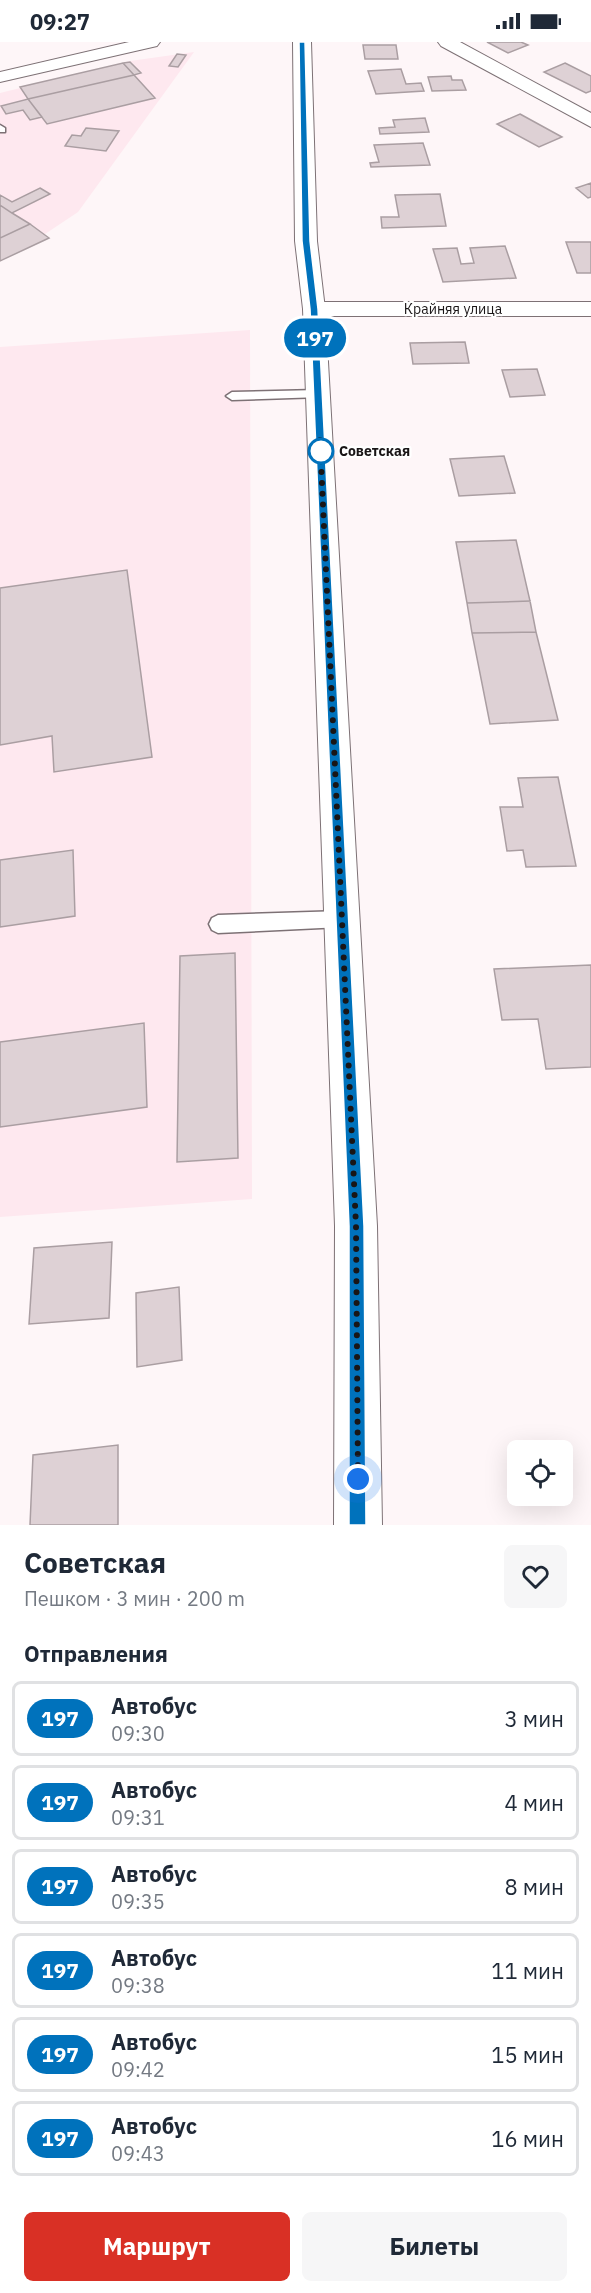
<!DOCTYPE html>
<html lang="ru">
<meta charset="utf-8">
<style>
:root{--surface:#fff;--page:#f6f6f7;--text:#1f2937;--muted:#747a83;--line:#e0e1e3;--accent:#d93025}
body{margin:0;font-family:"IBM Plex Sans",sans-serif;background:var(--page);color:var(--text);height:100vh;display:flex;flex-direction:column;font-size:22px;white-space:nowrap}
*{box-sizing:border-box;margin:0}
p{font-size:20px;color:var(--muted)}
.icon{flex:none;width:33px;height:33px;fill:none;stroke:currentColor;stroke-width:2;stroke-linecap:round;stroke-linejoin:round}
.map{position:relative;height:1483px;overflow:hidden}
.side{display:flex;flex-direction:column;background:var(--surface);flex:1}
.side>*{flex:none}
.badge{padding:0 12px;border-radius:20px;font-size:21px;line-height:39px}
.tools{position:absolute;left:507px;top:1398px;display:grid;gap:12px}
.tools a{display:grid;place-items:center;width:66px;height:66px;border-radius:9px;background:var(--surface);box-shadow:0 6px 24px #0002;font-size:30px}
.you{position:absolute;width:30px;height:30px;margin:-15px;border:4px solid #fff;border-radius:50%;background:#1a73e8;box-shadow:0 0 0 9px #1a73e833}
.map>.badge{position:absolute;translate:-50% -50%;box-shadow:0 0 0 3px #fff}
h2{padding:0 24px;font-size:22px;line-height:54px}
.round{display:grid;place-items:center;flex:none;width:63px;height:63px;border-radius:9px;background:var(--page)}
.overview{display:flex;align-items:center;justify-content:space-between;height:102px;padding:0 24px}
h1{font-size:28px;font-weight:700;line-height:45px}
.button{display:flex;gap:12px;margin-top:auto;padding:12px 24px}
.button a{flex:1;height:69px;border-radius:9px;background:var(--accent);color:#fff;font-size:24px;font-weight:700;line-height:69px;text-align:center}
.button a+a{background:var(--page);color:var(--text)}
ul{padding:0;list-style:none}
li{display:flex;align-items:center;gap:18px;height:75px;margin:0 12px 9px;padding:0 12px;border:3px solid var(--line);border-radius:9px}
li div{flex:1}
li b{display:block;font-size:22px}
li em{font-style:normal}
li .badge{min-width:66px;font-weight:700;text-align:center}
.status{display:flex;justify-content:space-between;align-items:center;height:42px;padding:0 30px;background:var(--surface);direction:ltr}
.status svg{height:16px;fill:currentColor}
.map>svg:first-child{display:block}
.built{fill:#fee8ef}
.building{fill:#ded1d5;stroke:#aa9ea2;stroke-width:1.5}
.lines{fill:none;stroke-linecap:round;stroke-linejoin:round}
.lane-casing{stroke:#7d7175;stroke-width:3}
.street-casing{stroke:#7d7175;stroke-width:2}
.secondary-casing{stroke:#7d7175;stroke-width:2}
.lane{fill:#fff;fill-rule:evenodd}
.street{fill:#fff;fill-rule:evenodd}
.secondary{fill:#fff;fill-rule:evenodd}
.line{fill:#0072bc;stroke:#fff;stroke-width:1.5}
.walk{stroke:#191516;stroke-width:6;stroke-dasharray:0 10.8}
.stop-dot{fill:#fff;stroke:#0072bc;stroke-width:3}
.labels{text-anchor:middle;stroke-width:4.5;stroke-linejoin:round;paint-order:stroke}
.far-street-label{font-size:14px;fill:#191516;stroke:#fff}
.far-stop-label{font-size:14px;font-weight:bold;fill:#191516;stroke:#fff;text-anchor:start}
</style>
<div class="status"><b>09:27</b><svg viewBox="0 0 49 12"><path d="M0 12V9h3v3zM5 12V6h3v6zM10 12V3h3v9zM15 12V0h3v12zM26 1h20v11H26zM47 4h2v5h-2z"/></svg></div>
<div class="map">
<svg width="591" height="1483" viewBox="0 0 591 1483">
<rect width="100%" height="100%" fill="#fef6f8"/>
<path class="built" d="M194,10L78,170L39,196L0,214V51L130,19Z
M250,288L252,1157L0,1175V305Z"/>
<path class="building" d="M487,0H521L528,3L508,11Z
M363,3H396L398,17H365Z
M177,12L186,13L178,25L169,24Z
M130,20L141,31L134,33L123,21Z
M123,21L134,33L28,57L20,45Z
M565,21L591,34V49L586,51L544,30Z
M401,27L406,42L421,41L424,49L376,52L368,29Z
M134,33L155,56L47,82L28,57Z
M451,34L452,38H462L466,48L432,49L428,35Z
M28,57L42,75L30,78L23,68L6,72L1,64Z
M520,72L562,95L539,105L497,82Z
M425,76L429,90L380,92L379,86L395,85L393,78Z
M86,86L119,89L106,109L65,104L72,93L81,94Z
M423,101L430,123L371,125L370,121L379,120L374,103Z
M591,141V155L588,156L576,146Z
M40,146L50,152L12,171L0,163V153L12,160Z
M440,152L446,184L382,186L381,175H399L395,153Z
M0,163L12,171L30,182L0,196Z
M30,182L49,196L0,219V196Z
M566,200H591V231H577Z
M505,204L516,236L443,240L433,207L457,206L461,222L474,221L470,206Z
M465,300L469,321L413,322L410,301Z
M537,327L545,353L510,355L502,328Z
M504,414L515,451L459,454L450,417Z
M516,498L530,559L467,561L456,500Z
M127,528L152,715L54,730L52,694L0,703V546Z
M530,559L536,590L472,591L467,561Z
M536,590L558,678L490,682L472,591Z
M558,735L576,824L526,825L523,808L507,809L500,765H523L518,736Z
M73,808L75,874L0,885V818Z
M235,911L238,1116L177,1120L180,914Z
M591,923V1025L546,1027L538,977L502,978L494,927Z
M144,981L147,1065L0,1085V1000Z
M112,1200L109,1276L29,1282L34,1206Z
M179,1245L182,1318L137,1325L136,1251Z
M118,1403V1483H30L33,1413Z"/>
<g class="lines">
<g class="lane-casing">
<path id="lane" d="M0,83L5,86V90H0Z
M318,348L324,352L322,355L232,358L226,354L232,350Z
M342,869L348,871L351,877L348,883L342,885L218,891L212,888L209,882L212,876L218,873Z"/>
</g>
<g class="street-casing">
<path id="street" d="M129,0H160L157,4L0,40V30Z
M438,0H460L591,71V85L441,4Z
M314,260H591V274H314L306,272L303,267L306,262Z"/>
</g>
<g class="secondary-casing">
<path id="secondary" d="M293,0H311L317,199L325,267L377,1184L382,1483H334L335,1184L303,267L295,199Z"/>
</g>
<use href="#lane" class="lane"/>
<use href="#street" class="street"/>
<use href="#secondary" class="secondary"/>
</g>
<path class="line" d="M299,0H305L310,199L318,267L364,1184L366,1483H349V1184L310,267L302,199Z"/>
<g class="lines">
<path class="walk" d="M321,409L320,398L356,1184L358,1437"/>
</g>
<circle class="stop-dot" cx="321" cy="409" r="12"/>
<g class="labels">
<g class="far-street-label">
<text x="453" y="272">Крайняя улица</text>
</g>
<g class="far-stop-label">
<text x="339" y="414">Советская</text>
</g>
</g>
</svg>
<div class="tools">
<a><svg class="icon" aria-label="locate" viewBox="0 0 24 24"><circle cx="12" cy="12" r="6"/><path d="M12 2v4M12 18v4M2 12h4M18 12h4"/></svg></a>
</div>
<div class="you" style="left:358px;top:1437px"></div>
<b class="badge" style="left:315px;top:296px;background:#0072bc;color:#fff">197</b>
</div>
<section class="side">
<div class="overview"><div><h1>Советская</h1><p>Пешком · 3 мин · 200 m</p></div><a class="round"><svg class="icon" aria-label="heart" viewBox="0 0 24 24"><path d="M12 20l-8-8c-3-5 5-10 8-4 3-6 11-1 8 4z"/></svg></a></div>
<h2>Отправления</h2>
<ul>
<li><span class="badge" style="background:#0072bc;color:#fff">197</span><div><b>Автобус</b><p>09:30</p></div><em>3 мин</em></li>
<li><span class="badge" style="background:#0072bc;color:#fff">197</span><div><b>Автобус</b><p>09:31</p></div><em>4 мин</em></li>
<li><span class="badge" style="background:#0072bc;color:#fff">197</span><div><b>Автобус</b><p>09:35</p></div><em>8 мин</em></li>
<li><span class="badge" style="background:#0072bc;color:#fff">197</span><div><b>Автобус</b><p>09:38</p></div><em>11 мин</em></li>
<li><span class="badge" style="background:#0072bc;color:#fff">197</span><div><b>Автобус</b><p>09:42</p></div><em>15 мин</em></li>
<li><span class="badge" style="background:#0072bc;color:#fff">197</span><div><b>Автобус</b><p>09:43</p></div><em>16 мин</em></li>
</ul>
<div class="button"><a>Маршрут</a><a>Билеты</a></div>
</section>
